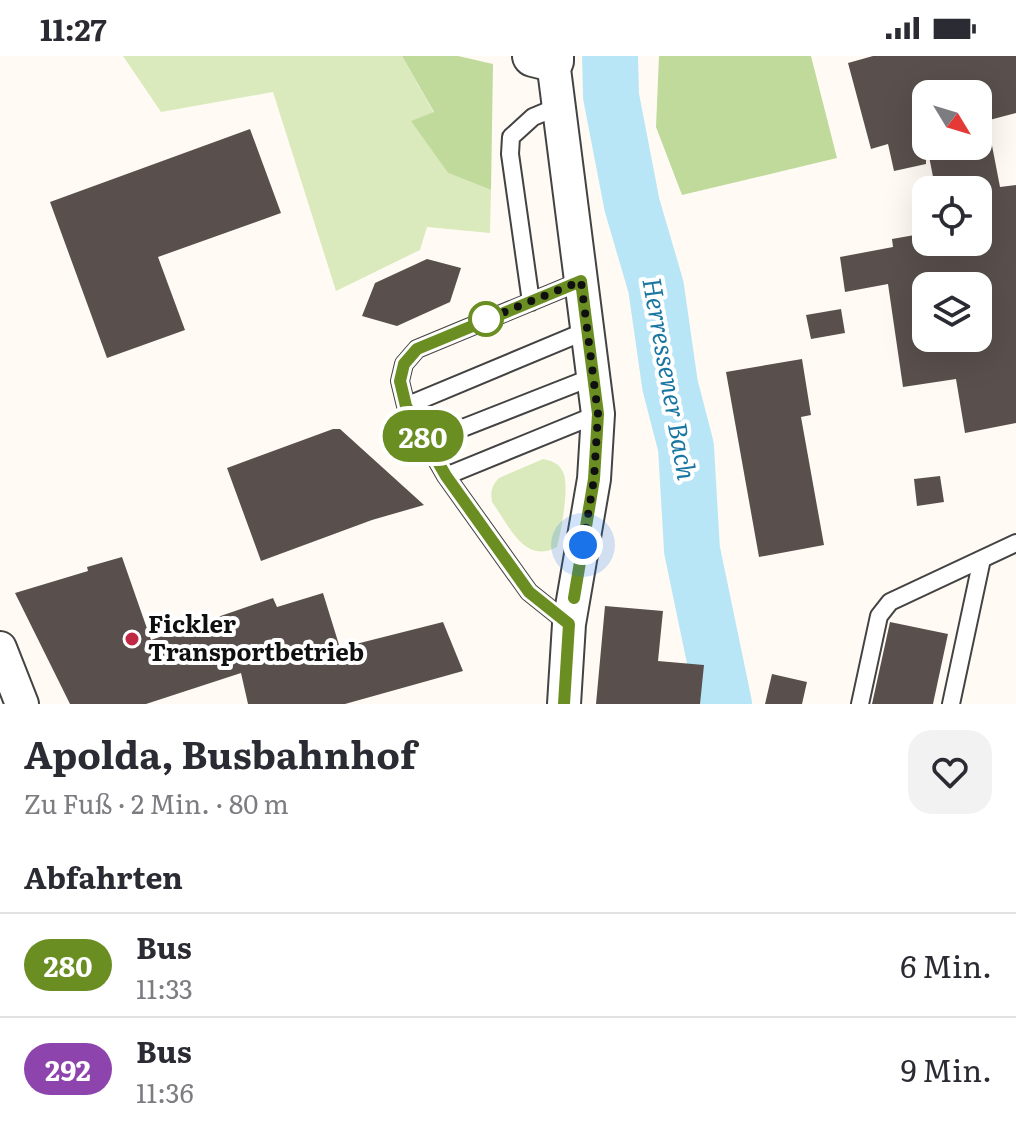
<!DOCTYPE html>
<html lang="de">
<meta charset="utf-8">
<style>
:root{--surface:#fff;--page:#f2f2f3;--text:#2b2b33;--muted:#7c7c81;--line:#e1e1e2}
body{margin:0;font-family:Literata,serif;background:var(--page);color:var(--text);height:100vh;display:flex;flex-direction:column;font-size:30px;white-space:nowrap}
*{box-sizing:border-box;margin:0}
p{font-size:26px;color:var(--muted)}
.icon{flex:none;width:44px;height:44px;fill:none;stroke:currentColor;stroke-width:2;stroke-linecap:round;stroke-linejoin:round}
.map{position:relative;height:648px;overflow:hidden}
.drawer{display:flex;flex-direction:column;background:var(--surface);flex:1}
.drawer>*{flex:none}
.badge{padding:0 16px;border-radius:26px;font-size:28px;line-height:52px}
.needle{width:52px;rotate:128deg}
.fabs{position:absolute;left:912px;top:24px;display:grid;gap:16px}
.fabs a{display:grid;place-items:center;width:80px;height:80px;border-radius:16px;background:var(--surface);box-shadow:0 8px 32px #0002;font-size:40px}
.you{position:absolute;width:40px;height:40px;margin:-20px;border:6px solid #fff;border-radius:50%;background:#1a73e8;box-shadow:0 0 0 12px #1a73e833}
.map>.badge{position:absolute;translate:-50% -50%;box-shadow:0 0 0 4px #fff}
h2{padding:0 24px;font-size:30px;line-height:72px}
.round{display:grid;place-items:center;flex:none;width:84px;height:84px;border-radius:24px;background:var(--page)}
.overview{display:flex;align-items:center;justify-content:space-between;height:136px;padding:0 24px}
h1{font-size:38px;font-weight:700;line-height:60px}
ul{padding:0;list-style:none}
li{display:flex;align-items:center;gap:24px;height:104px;padding:0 24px;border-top:2px solid var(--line)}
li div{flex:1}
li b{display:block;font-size:30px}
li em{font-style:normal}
li .badge{min-width:88px;font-weight:700;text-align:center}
.status{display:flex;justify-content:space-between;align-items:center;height:56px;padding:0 40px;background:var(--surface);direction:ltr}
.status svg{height:22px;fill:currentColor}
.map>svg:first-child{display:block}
.green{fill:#daeabd}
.forest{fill:#c0da9c}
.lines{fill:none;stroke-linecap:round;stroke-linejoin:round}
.river{stroke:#b9e6f6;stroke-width:56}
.building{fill:#59504d;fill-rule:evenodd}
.service-casing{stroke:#434343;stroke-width:20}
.minor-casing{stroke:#434343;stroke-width:36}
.tertiary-casing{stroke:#434343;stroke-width:44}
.service{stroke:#fff;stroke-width:16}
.minor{stroke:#fff;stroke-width:32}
.tertiary{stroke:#fff;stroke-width:40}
.line-casing{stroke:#fff;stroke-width:18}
.line{stroke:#6b8e23;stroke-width:12}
.walk{stroke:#101010;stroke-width:8;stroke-dasharray:0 14.4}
.stop-dot{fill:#fff;stroke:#6b8e23;stroke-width:4}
.poi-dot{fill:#c02943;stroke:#fff;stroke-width:3}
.labels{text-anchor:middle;stroke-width:8;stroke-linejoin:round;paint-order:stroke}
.poi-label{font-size:24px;font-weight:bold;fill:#101010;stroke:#fff;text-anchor:start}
.water-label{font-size:26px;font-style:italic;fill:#1a77a2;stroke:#fff}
</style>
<div class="status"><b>11:27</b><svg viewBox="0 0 49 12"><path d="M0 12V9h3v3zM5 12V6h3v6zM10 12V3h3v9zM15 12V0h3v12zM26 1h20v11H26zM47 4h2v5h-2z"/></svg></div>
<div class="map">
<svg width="1016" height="648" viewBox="0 0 1016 648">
<rect width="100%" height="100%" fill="#fffbf4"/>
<path class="green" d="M123,0H402L434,57L412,65L448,117L491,134L490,177L427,171L420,194L336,235L273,36L161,56Z
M543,403C552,405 559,407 563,416C570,429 561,476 557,491C524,509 509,469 492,446C490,436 492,429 499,422Z"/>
<path class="forest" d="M402,0H458L493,8L491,134L448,117L411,65L434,56Z
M659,0H811L837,102L682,139L656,71Z"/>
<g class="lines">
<path class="river" d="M610,0L611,40L632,149L656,231L670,329L686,391L692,494L724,648"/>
</g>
<path class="building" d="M873,0H1016V57L978,67V38L926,34V108L894,115L888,88L871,93L848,7Z
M250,73L281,157L158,201L185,274L107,302L50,146Z
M990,79L1000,131L1016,129V367L965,377L956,323L903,331L888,228L845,236L840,201L893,191L892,183L926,177V186H978V123L935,131L927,90H978V80ZM978,225V282H926V230H950Z
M427,203L461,212L450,246L397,270L362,260L375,227Z
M841,253L845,277L811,283L806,259Z
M802,303L811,359L801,361L824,489L759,501L726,316Z
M333,373H340L424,449L372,464L261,505L227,412Z
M940,420L944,446L917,450L914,423Z
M122,501L151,584L273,542L277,551L323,537L340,592L443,566L463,615L345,648H248L241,617L146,648H70L15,537L88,515L87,511Z
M605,550L663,555L658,605L704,609L700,648H596Z
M890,566L948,578L933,648H872Z
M772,618L807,626L802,648H765Z"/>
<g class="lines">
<g class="service-casing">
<path id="service" d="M531,246L510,98L511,81L533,61L557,51
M406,350L588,274
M427,386L595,320
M446,420L598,358
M569,568L529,536L446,420L406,350L400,325L404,308L417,293L581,225
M860,648L879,560L890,546L1016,487
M951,648L982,503"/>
</g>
<g class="minor-casing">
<path id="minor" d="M553,5L598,358L594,423L569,568L564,648
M0,592L22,648"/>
</g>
<g class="tertiary-casing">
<path id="tertiary" d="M533,0L553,5V0"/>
</g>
<use href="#service" class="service"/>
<use href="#minor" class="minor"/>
<use href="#tertiary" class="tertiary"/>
</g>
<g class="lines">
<g class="line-casing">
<path id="line" d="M564,648L569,568L529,536L446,420L406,350L400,325L404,308L417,293L581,225L598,358L594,423L574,542"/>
</g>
<use href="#line" class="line"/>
<path class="walk" d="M486,263L482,265L581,225L598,358L594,423L583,489"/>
</g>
<circle class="stop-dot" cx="486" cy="263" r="16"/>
<circle class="poi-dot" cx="132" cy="583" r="8"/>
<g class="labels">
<g class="poi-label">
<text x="148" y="577">Fickler<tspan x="148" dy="28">Transportbetrieb</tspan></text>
</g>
<g class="water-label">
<text transform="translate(669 323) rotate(80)" y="9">Herressener Bach</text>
</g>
</g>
</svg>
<div class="fabs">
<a><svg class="needle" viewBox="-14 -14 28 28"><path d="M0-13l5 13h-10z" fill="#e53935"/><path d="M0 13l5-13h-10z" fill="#7c7c81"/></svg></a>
<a><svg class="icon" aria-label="locate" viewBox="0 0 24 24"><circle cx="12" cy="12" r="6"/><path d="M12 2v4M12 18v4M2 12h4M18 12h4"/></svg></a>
<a><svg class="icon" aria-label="layers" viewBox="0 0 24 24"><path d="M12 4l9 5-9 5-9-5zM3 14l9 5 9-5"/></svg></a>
</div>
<div class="you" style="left:583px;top:489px"></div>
<b class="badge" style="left:423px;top:380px;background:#6b8e23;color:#fff">280</b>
</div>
<section class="drawer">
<div class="overview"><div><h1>Apolda, Busbahnhof</h1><p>Zu Fuß · 2 Min. · 80 m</p></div><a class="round"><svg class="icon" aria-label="heart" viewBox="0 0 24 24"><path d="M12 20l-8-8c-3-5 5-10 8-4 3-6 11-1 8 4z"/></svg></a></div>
<h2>Abfahrten</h2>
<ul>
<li><span class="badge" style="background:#6b8e23;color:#fff">280</span><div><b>Bus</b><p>11:33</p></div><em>6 Min.</em></li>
<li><span class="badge" style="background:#8e44ad;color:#fff">292</span><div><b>Bus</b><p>11:36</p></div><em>9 Min.</em></li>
</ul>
</section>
